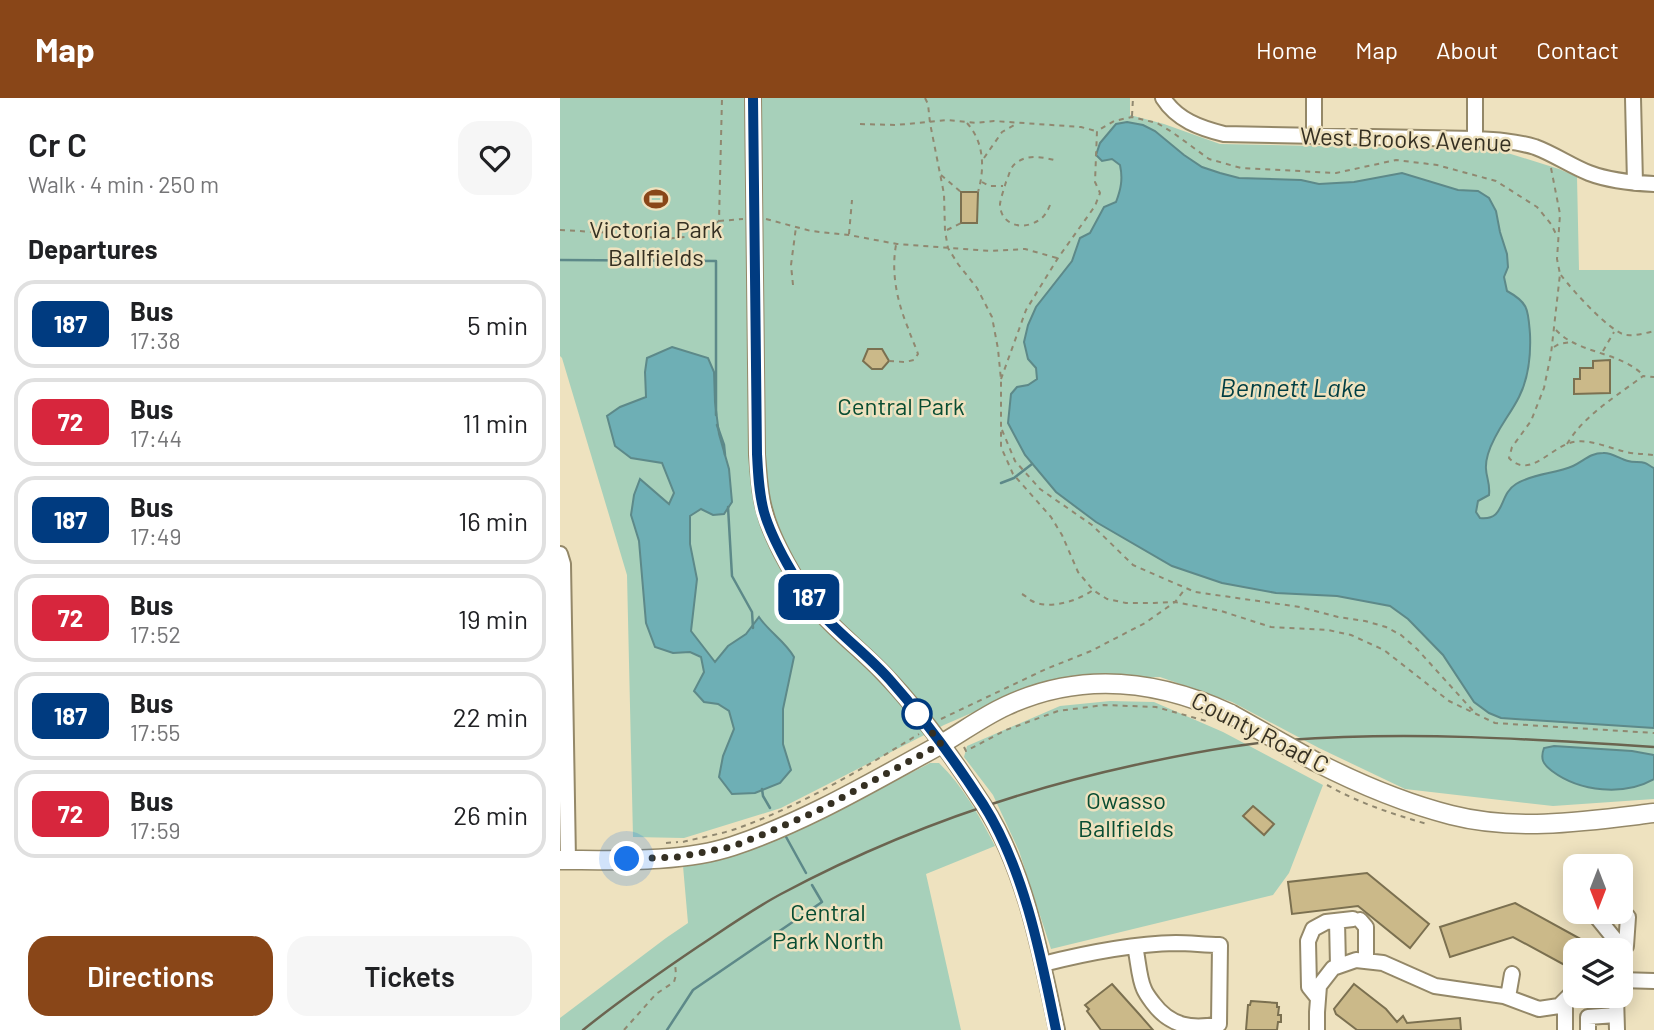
<!DOCTYPE html>
<meta charset="utf-8">
<style>
:root{--surface:#fff;--page:#f6f6f6;--text:#202124;--muted:#757577;--line:#e0e0e0;--accent:#894618}
body{margin:0;font-family:Barlow,sans-serif;background:var(--page);color:var(--text);height:100vh;display:flex;flex-direction:column;font-size:26px;white-space:nowrap}
*{box-sizing:border-box;margin:0}
p{font-size:23px;color:var(--muted)}
.icon{flex:none;width:38px;height:38px;fill:none;stroke:currentColor;stroke-width:2;stroke-linecap:round;stroke-linejoin:round}
.map{position:relative;flex:1;overflow:hidden}
.side{display:flex;flex-direction:column;background:var(--surface);width:560px}
.side>*{flex:none}
.badge{padding:0 14px;border-radius:10px;font-size:24px;line-height:46px}
.needle{width:46px;rotate:180deg}
.buttons{position:absolute;left:1003px;top:756px;display:grid;gap:14px}
.buttons a{display:grid;place-items:center;width:70px;height:70px;border-radius:14px;background:var(--surface);box-shadow:0 4px 18px #0003;font-size:35px}
.you{position:absolute;width:35px;height:35px;margin:-18px;border:5px solid #fff;border-radius:50%;background:#1a73e8;box-shadow:0 0 0 10px #1a73e833}
.map>.badge{position:absolute;translate:-50% -50%;box-shadow:0 0 0 4px #fff}
h2{padding:0 28px;font-size:26px;line-height:63px}
.round{display:grid;place-items:center;flex:none;width:74px;height:74px;border-radius:21px;background:var(--page)}
.headline{display:flex;align-items:center;justify-content:space-between;height:119px;padding:0 28px}
h1{font-size:33px;font-weight:600;line-height:52px}
.button{display:flex;gap:14px;margin-top:auto;padding:14px 28px}
.button a{flex:1;height:80px;border-radius:21px;background:var(--accent);color:#fff;font-size:28px;font-weight:600;line-height:80px;text-align:center}
.button a+a{background:var(--page);color:var(--text)}
ul{padding:0;list-style:none}
li{display:flex;align-items:center;gap:21px;height:88px;margin:0 14px 10px;padding:0 14px;border:4px solid var(--line);border-radius:21px}
li div{flex:1}
li b{display:block;font-size:26px}
li em{font-style:normal}
li .badge{min-width:77px;font-weight:700;text-align:center}
header{display:flex;align-items:center;gap:42px;box-sizing:border-box;height:98px;padding:0 35px;background:var(--accent);color:#fff}
header strong{font-size:33px}
nav{display:flex;gap:38px;margin-inline-start:auto;font-size:24px}
main{display:flex;flex:1;min-height:0}
.map>svg:first-child{display:block}
.green{fill:#a7d0ba}
.water{fill:#6eafb5;stroke:#5d8989;stroke-width:2}
.lines{fill:none;stroke-linecap:round;stroke-linejoin:round}
.stream{stroke:#5d8989;stroke-width:2.5}
.building{fill:#cbb989;stroke:#7b7050;stroke-width:2}
.minor-casing{stroke:#948868;stroke-width:18}
.major-casing{stroke:#948868;stroke-width:21}
.path{stroke:#908870;stroke-width:2;stroke-dasharray:5 5;stroke-linecap:butt}
.minor{stroke:#fff;stroke-width:14}
.major{stroke:#fff;stroke-width:18}
.rail{stroke:#6b6450;stroke-width:2.5}
.major-bridge-casing{stroke:#948868;stroke-width:21;stroke-linecap:butt}
.major-bridge{stroke:#fff;stroke-width:18}
.line-casing{stroke:#fff;stroke-width:16}
.line{stroke:#003b80;stroke-width:10}
.walk{stroke:#353022;stroke-width:7;stroke-dasharray:0 12.6}
.stop-dot{fill:#fff;stroke:#003b80;stroke-width:3.5}
.labels{text-anchor:middle;stroke-width:5;stroke-linejoin:round;paint-order:stroke}
.street-label{font-size:24px;fill:#353022;stroke:#eee2bf}
.poi-label{font-size:24px;fill:#353022;stroke:#eee2bf}
.park-label{font-size:24px;fill:#084c32;stroke:#eee2bf}
.water-label{font-size:26px;font-style:italic;fill:#003e43;stroke:#eee2bf}
</style>
<header>
<strong>Map</strong>
<nav><a>Home</a><a>Map</a><a>About</a><a>Contact</a></nav>
</header>
<main>
<section class="side">
<div class="headline"><div><h1>Cr C</h1><p>Walk · 4 min · 250 m</p></div><a class="round"><svg class="icon" aria-label="heart" viewBox="0 0 24 24"><path d="M12 20l-8-8c-3-5 5-10 8-4 3-6 11-1 8 4z"/></svg></a></div>
<h2>Departures</h2>
<ul>
<li><span class="badge" style="background:#003b80;color:#fff">187</span><div><b>Bus</b><p>17:38</p></div><em>5 min</em></li>
<li><span class="badge" style="background:#d7263d;color:#fff">72</span><div><b>Bus</b><p>17:44</p></div><em>11 min</em></li>
<li><span class="badge" style="background:#003b80;color:#fff">187</span><div><b>Bus</b><p>17:49</p></div><em>16 min</em></li>
<li><span class="badge" style="background:#d7263d;color:#fff">72</span><div><b>Bus</b><p>17:52</p></div><em>19 min</em></li>
<li><span class="badge" style="background:#003b80;color:#fff">187</span><div><b>Bus</b><p>17:55</p></div><em>22 min</em></li>
<li><span class="badge" style="background:#d7263d;color:#fff">72</span><div><b>Bus</b><p>17:59</p></div><em>26 min</em></li>
</ul>
<div class="button"><a>Directions</a><a>Tickets</a></div>
</section>
<div class="map">
<svg width="1094" height="932" viewBox="0 0 1094 932">
<rect width="100%" height="100%" fill="#eee2bf"/>
<path class="green" d="M0,0H570V17L604,26L660,46L938,52L999,71L1017,79L1019,172H1094V701L993,708L845,691L759,650L672,604L600,579L483,584L384,627L221,710L124,740L73,739L67,477L2,260L0,258Z
M550,603L594,604L663,634L763,687L729,775L713,797L491,851L459,753L433,697L404,659L407,648L500,608Z
M370,665H379C403,688 420,719 435,748L366,776L401,932H0V920L106,840L128,825L123,768L190,750L272,716Z"/>
<path class="water" d="M567,24L583,27L595,33L624,57L642,69L660,75L679,80L741,82L759,86L794,84L842,75L898,92L918,93L929,100L936,113L940,134L947,156L948,169L944,179L947,193C969,205 968,212 970,236C971,259 969,279 959,299C949,319 935,333 928,356C922,376 931,381 929,397L918,403L916,414L920,420C946,423 938,397 956,386C974,375 995,376 1013,368C1024,363 1030,355 1043,355C1051,354 1060,361 1068,363C1074,365 1080,363 1085,365C1088,366 1091,369 1094,370V630L941,620L929,615L914,604L883,557L848,521L830,508L777,498L716,495L662,485L612,468L536,424L496,394L465,357L448,325L451,296L457,289L468,287L477,281L476,270L468,261L464,244L468,227L476,209L512,163L520,140L530,135L544,109L556,104C561,91 563,81 560,67L552,61L542,63L536,57L540,45L556,26Z
M112,249L148,260L154,274L155,304L159,336L169,371L172,404L164,416L153,417L141,411L130,418V446L137,481L131,533L155,564L168,548L186,536L199,519C209,534 225,543 234,559L223,611V646L231,672L220,685L195,695L172,696L159,679L163,658L174,631L169,613L158,606L144,604L134,593L144,574L141,559L130,554L113,555L95,549L86,525L79,443L71,417L74,397L80,381L109,406L114,395L102,365L71,360L55,348L47,318L60,309L86,299L85,274L87,260Z
M994,648L1072,653L1094,657V681C1064,698 1020,694 992,673C983,666 980,661 984,650Z"/>
<g class="lines">
<path class="stream" d="M0,162L156,163V317
M157,327L164,347L165,357
M441,385L454,380L472,366
M168,409L172,478L192,514L193,530
M202,691L203,698L210,710
M225,737L246,775
M107,932L133,892L262,804L252,787"/>
</g>
<path class="building" d="M401,94H418L417,125H401Z
M308,251H322L329,263L322,271H312L303,263Z
M1050,262V295L1014,296V281H1020V270H1033V263Z
M693,708L714,726L704,737L683,718Z
M807,775L869,826L850,850L798,808L732,816L728,784Z
M955,805L1026,844L1022,852H1015V864L1012,871L953,839L890,859L880,829Z
M552,886L579,916L593,932H541L527,913L529,911L525,907Z
M794,886L826,911L837,924L843,918L847,925L900,920L901,932H797L776,916L774,911Z
M691,903L717,905V909H719L718,917H721V924H718L717,932H686L688,907H690Z"/>
<g class="lines">
<g class="minor-casing">
<path id="minor" d="M193,0L197,357C199,376 199,396 205,414C212,442 239,490 258,512C278,535 302,553 323,575C360,613 394,661 423,706C465,770 481,857 497,932
M603,0C617,22 640,30 664,36L915,41C935,42 955,43 975,49C994,56 1011,68 1029,75C1050,83 1072,85 1094,86
M754,0V39
M915,0V41
M1073,0L1075,85
M0,456L3,466L8,762
M800,822L806,829V863
M777,823L778,868
M1060,859L1062,850L1066,848L1068,819L1065,816L1037,815L1036,818L1062,850
M483,866C526,855 571,846 616,845C631,845 645,847 660,847L659,926C632,932 610,928 593,905C590,901 586,896 584,891C579,881 578,861 575,848
M1060,882L1094,883
M1056,898L1057,932
M757,899L749,889L748,843L753,831L766,824L793,821
M948,899L952,876
M1005,903V932
M757,932V914L759,888L773,870L796,862L823,865L875,888L944,898L979,911L999,908L1015,892
M1028,932V919L1056,917"/>
</g>
<g class="major-casing">
<path id="major" d="M756,664C799,686 844,705 891,717C957,734 1028,723 1094,715
M0,762C54,762 122,765 173,748C245,724 312,684 378,648C401,635 422,619 446,608C521,573 598,582 671,616"/>
</g>
<path class="path" d="M365,0L368,6L370,25L384,96L385,133L388,150L398,166L417,190L432,219L438,251L441,282V349L453,376L491,419L502,437L518,474L533,492L547,501L566,505H594L615,504L661,513L711,529L768,532L791,537L824,552L889,603L935,625L1094,635
M572,18L573,0
M407,25C424,44 425,70 418,94
M300,26L336,27L388,22L416,25L434,23L521,29L536,33
M424,60L442,34L456,26
M991,70L1000,116L997,161L1000,176L991,256L984,290L971,323L952,349L949,360C968,380 987,354 1007,346C1026,338 1048,350 1066,354C1076,356 1085,356 1094,357
M381,77L401,94
M422,84L429,88H443
M490,107C486,117 482,122 471,126C457,131 440,124 440,106C441,99 444,91 446,84C449,78 450,69 456,65C467,56 482,59 494,62
M206,121L251,133L289,137L337,146L430,153L465,151L497,160
M159,123L183,121
M0,132L54,135L105,141L135,138L159,123L162,0
M387,132L401,125
M289,136L292,102
M1001,177C1011,191 1051,235 1066,237C1075,238 1086,235 1094,233
M233,187L231,167L236,129
M996,232C1018,256 1059,253 1083,277
M994,249L999,246L1011,244
M1043,253L1054,234
M329,263L345,264L354,262L358,256C355,247 351,239 348,230C337,203 331,175 336,147
M441,281L466,212L498,160L535,108L540,95L535,84L537,33L554,23L572,19L597,25L612,34L649,61L681,70L776,75L836,62L877,67L936,83L977,109L991,126L997,138
M442,332L455,363L480,391L532,427L573,467L635,494L740,509L778,519L805,523L826,529L841,537L857,551L915,615
M1007,346C1024,317 1057,298 1083,278L1094,279
M462,496C466,498 468,501 472,503C489,512 518,503 533,492
M381,621L486,571L531,553L585,525L615,504L625,491
M404,649L406,653L446,632L498,613L544,607L596,609L646,623
M767,687C799,705 832,716 867,726
M123,744C142,739 163,736 181,729C244,706 302,671 359,636
M106,745L118,744
M64,932L96,896L114,884L116,877L115,864"/>
<use href="#minor" class="minor"/>
<use href="#major" class="major"/>
<path class="rail" d="M23,932C60,902 99,875 139,848C166,830 193,811 221,796C333,736 451,694 575,667C625,656 677,646 728,642C850,633 972,641 1094,649"/>
<g class="major-bridge-casing">
<path id="major-bridge" d="M671,616L756,664"/>
</g>
<use href="#major-bridge" class="major-bridge"/>
</g>
<g class="lines">
<g class="line-casing">
<path id="line" d="M193,0L197,356C198,376 199,396 204,414C212,442 239,490 258,512C280,537 308,557 330,582C364,620 395,663 423,706C464,770 481,858 496,932"/>
</g>
<use href="#line" class="line"/>
<path class="walk" d="M67,761L118,759L171,749L209,734L257,713L381,646L357,616"/>
</g>
<defs>
<g id="stadium-bare" transform="scale(1.89)"><path d="M0-5a6.5 5 0 1 0 0 10a6.5 5 0 1 0 0-10ZM-3.5-1.8h7v3.6h-7Z" fill="#894618" stroke="#eee2bf" stroke-width="2.5" paint-order="stroke"/></g>
</defs>
<g fill-rule="evenodd">
<use href="#stadium-bare" x="96" y="101"/>
</g>
<circle class="stop-dot" cx="357" cy="616" r="14"/>
<g class="labels">
<g class="street-label">
<text transform="translate(846 42) rotate(2)" y="8">West Brooks Avenue</text>
<text transform="translate(700 635) rotate(27)" y="8">County Road C</text>
</g>
<g class="poi-label">
<text x="96" y="140">Victoria Park<tspan x="96" dy="28">Ballfields</tspan></text>
</g>
<g class="park-label">
<text x="341" y="317">Central Park</text>
<text x="566" y="711">Owasso<tspan x="566" dy="28">Ballfields</tspan></text>
<text x="268" y="823">Central<tspan x="268" dy="28">Park North</tspan></text>
</g>
<g class="water-label">
<text x="733" y="299">Bennett Lake</text>
</g>
</g>
</svg>
<div class="buttons">
<a><svg class="needle" viewBox="-14 -14 28 28"><path d="M0-13l5 13h-10z" fill="#e53935"/><path d="M0 13l5-13h-10z" fill="#757577"/></svg></a>
<a><svg class="icon" aria-label="layers" viewBox="0 0 24 24"><path d="M12 4l9 5-9 5-9-5zM3 14l9 5 9-5"/></svg></a>
</div>
<div class="you" style="left:67px;top:761px"></div>
<b class="badge" style="left:249px;top:499px;background:#003b80;color:#fff">187</b>
</div>
</main>
